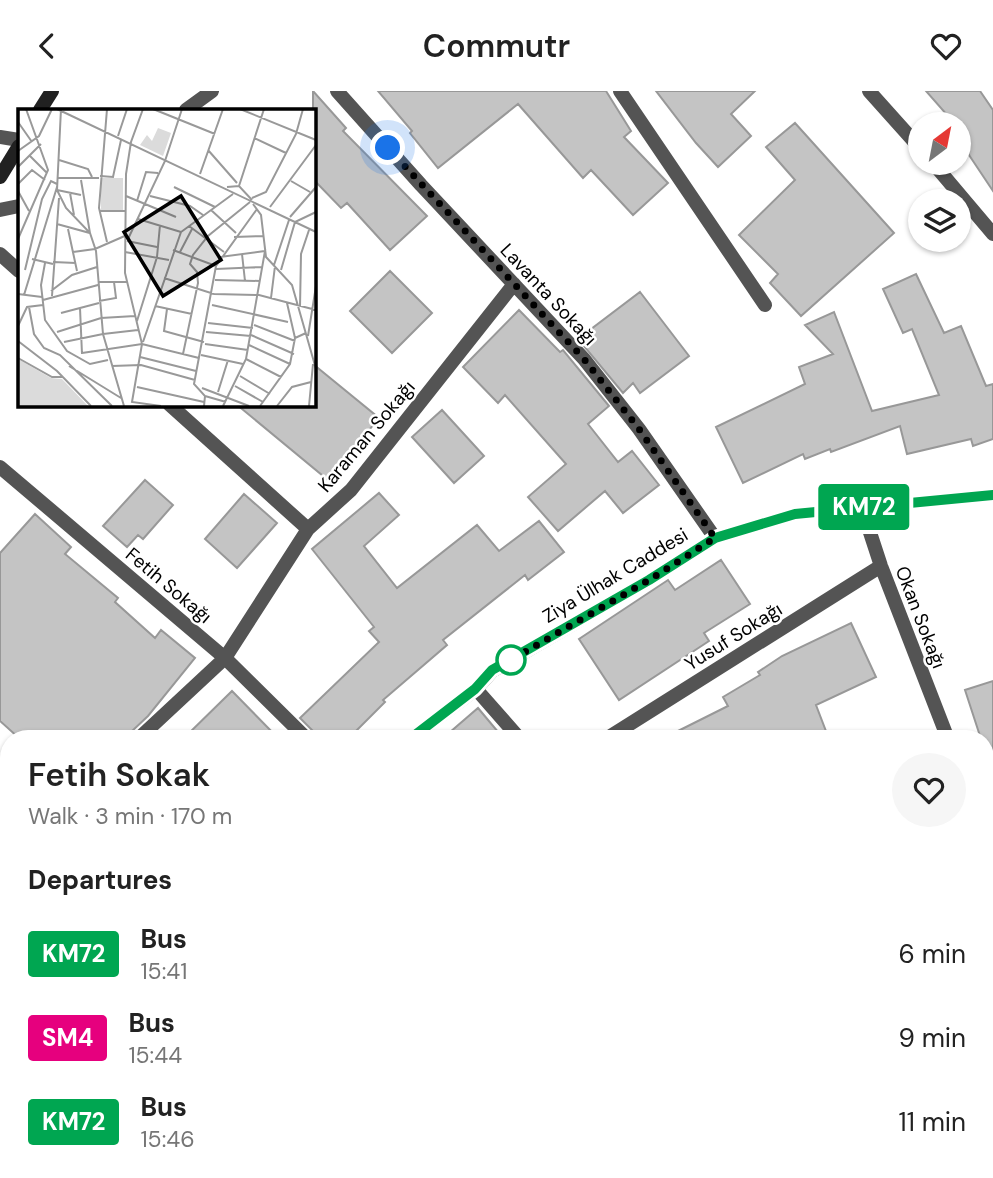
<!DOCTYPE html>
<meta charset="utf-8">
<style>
:root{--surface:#fff;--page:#f6f6f6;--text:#222;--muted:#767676}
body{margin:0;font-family:"DM Sans",sans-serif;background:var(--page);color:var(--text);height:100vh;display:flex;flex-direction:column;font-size:26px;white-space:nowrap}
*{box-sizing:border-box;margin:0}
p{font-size:23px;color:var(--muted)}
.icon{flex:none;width:38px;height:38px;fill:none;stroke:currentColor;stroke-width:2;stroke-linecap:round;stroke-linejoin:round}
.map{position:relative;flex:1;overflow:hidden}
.drawer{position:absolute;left:0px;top:639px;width:994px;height:450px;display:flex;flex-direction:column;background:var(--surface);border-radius:28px 28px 0 0;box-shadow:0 2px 5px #0004}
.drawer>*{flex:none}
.badge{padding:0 14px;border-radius:5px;font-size:24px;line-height:46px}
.needle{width:46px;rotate:32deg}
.controls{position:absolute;left:908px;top:21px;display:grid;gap:14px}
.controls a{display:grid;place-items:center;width:63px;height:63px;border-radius:50%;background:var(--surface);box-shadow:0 2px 5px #0004;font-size:35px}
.you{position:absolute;width:35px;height:35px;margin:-18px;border:5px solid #fff;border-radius:50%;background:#1a73e8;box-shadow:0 0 0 10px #1a73e833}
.map>.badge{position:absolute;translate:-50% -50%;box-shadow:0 0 0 4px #fff}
h2{padding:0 28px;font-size:26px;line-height:63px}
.round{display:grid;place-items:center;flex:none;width:74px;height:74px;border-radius:37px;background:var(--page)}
.overview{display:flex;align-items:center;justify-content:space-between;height:119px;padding:0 28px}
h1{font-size:33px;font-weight:600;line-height:52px}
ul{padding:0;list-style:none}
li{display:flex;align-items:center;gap:21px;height:84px;padding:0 28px}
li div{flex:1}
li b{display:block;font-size:26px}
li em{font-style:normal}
li .badge{min-width:77px;font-weight:700;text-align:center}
header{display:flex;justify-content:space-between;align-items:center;height:91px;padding:0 28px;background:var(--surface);font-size:32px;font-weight:600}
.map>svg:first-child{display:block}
.building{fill:#c4c4c4;stroke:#989898;stroke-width:2}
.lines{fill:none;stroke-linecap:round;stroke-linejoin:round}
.street{stroke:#545454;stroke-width:14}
.secondary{stroke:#212121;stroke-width:14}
.line-casing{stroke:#fff;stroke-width:16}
.line{stroke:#00a651;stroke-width:10}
.walk{stroke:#000;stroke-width:7;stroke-dasharray:0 12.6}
.stop-dot{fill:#fff;stroke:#00a651;stroke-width:3.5}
.labels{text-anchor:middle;stroke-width:5;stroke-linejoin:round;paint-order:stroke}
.street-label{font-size:19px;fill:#000;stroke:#fff}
.inset-road{fill:none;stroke:#999;stroke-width:2}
.view{fill:#000;fill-opacity:0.15;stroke:#000;stroke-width:3.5}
.inset-edge{fill:none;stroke:#000;stroke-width:3.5}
</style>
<header><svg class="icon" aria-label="back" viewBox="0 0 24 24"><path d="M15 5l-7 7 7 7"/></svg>Commutr<svg class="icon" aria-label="heart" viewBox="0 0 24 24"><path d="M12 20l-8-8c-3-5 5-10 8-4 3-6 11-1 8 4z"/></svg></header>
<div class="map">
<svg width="993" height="1087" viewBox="0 0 993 1087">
<rect width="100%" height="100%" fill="#fff"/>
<path class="building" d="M313,0L346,37L343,40L427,125L390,159L347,112L341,117L313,88Z
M378,0H606L631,40L624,46L668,92L633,124L591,79L583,87L518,13L438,77L410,42L412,40Z
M656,0H755L731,23L751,45L718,76L696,52Z
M926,0H980L993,19V100L959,49V33H955Z
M795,32L894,142L801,225L770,192L778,183L739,144L795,89L766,56Z
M390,180L432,222L392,262L350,220Z
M916,183L944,242L961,235L986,295L993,293V348L973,355L971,348L907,363L900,335L831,361L830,358L805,368L803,363L743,392L716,336L805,293L799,276L833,263L805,234L834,221L872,320L939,304L912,238L903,242L883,198Z
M640,201L689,265L640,302L633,292L623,302L578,248Z
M519,219L560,261L563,259L609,315L588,333L618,371L632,360L659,394L623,422L605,400L558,440L528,406L566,373L505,304L498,312L463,276Z
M313,273L379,327L328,389L236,313H313Z
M442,319L484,365L454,392L412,346Z
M145,389L173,414L143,448L138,444L127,456L103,435Z
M379,402L399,424L364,455L397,497L477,434L499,460L539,430L564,461L528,489L525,484L443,549L447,554L383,609L385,611L348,648H316L314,641L300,627L379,551L369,540L374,536L312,458Z
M244,403L277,432L237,477L205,448Z
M35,423L71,456L65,463L118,507L115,511L155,547L161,539L195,567L148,625L131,641L129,648H20L0,630V462Z
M721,469L750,513L704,542L709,550L619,609L579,548L668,489L675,499Z
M851,532L876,586L816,614L829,648H662L728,615L723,606L760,584L758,581L782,565Z
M993,590V671H989L985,661V648H981L965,599Z
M232,600L279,648H183Z
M478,617L504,648H442Z"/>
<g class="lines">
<path class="street" d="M337,0L421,94L584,268L639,338L715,447
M620,0L765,214
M869,0L920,57
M186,19L212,0
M0,46L19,49
M933,72L993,143
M0,119L19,115
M0,163L19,180
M169,313L308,438
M0,376L225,567L307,648
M862,417L881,475L948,648
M476,598L520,648
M138,648L225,567L308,438L351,399L514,193
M606,648L881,475
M985,703L993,702
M985,742L993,761
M0,777L9,769
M985,1070L993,1066
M320,1080L327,1087
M847,1080L852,1087
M601,1087L602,1080
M948,1087L963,1080"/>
<path class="secondary" d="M40,19L52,0
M0,86L19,55
M410,648L476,598L492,580L649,489L715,447L795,423L993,404
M0,1004L9,997"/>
</g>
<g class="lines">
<g class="line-casing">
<path id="line" d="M410,648L475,598L492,579L649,489L715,447L795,423L993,404"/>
</g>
<use href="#line" class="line"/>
<path class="walk" d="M388,57L584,268L639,338L715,447L649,489L511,569"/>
</g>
<circle class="stop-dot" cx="511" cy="569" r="14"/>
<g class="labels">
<g class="street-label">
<text transform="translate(549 203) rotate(47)" y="7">Lavanta Sokağı</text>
<text transform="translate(366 345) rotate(-50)" y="7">Karaman Sokağı</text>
<text transform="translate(615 484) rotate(-31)" y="7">Ziya Ülhak Caddesi</text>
<text transform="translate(169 494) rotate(40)" y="7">Fetih Sokağı</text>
<text transform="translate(921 526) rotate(69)" y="7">Okan Sokağı</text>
<text transform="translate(733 545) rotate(-32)" y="7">Yusuf Sokağı</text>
</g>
</g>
<g transform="translate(18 18)">
<rect width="298" height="298" fill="#fff"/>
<path d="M140,19L153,24L145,47L122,36L129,26L134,32ZM83,69H105V101H83ZM0,250L33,269L44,270L70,297H0Z" fill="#dbdbdb"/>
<path class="inset-road" d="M39,0L298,123M43,0L39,81L48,99L72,124L78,142L85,225L106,297M125,0L113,33L108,65L107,164L124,235L114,293L143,297M135,0L197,25M222,0L298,31M0,13L14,33M100,27L109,0M236,29L268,44M190,41L219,74M0,42L21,27L34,0M11,46L29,64M41,51L70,60L74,68M0,58L23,35M182,65L205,0M82,67L95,68L103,31M39,69H81M273,72L292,83M0,75L14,61L27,71M221,77L246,0M156,78L197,98M209,78L221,77L234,91M39,81L63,86M0,82L11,102M52,84L56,106M108,87L158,108M132,87L172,97L185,106M234,89L248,83L278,25L285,0M119,92L128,63L140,64M235,95L243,106L248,148L274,176L298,260M252,98L298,36M193,101L218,124M81,102H108M272,108L298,78M120,110L163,123M39,115L72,124L63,71M171,117L206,143M50,120L59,162M216,128L246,127M0,130L30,61L8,0M110,130L147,52L164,0M109,132L139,138M89,133L81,99L89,0M155,141L198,157M55,143L77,140L109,126M107,143L151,151M162,143L174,120M224,145L227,172M202,148L247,142L228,250L205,297M14,150L35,155M35,153L58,154M27,154L23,176L27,211L49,242L72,255L90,251M256,156L271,111M198,160L244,158M7,161L24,90L33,72L39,75M263,161L277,113L298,103M146,169L196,185L241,186L298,201M197,171L242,172M80,173H109M33,182L54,166L79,158M0,185L24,188M6,186L39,78M34,187L41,89M253,189L257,157M25,191L80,176M81,192L98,189L96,173M269,194L277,229M194,196L270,213M137,197L174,205M11,198L16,225L26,239L42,246L94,297M282,198L283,145L291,121M62,199L64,245M149,200L146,222L186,233M43,204L81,194M119,212L139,148L142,116M190,214L235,219M236,216L277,232M0,217L9,198L25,196M39,223L83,209L117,207M188,223L233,227M85,225L120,221M233,226L276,245M290,227L298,177M0,232L39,262L73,297M46,233L85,225M125,233L163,123L215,85M187,235L230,241M231,236L272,255M64,244L124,235L181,249M165,245L180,174L179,163L172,155L175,146L190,127L232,93M183,246L225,255M122,248L178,262M0,249L34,268H45M228,250L263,268M51,257L103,289M94,257L123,256L177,271M222,267L252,285M217,277L245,293M119,278L186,293M184,279L231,297M200,283L210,251M187,287L208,293M186,297L187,287L176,275L198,157L239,100M242,297L272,255L277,229L288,224M259,297L274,278L293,273M291,297L295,255"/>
<path class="view" d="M163,87L203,151L145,187L106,123Z"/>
<rect width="298" height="298" class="inset-edge"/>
</g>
</svg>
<div class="controls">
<a><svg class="needle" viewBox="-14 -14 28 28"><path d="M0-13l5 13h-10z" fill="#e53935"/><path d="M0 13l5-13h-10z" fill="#767676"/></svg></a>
<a><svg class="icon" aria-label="layers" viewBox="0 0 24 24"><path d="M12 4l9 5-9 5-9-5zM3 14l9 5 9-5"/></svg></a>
</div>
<div class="you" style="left:388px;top:57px"></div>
<b class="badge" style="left:864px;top:416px;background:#00a651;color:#fff">KM72</b>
<section class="drawer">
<div class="overview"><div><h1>Fetih Sokak</h1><p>Walk · 3 min · 170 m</p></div><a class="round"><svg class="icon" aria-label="heart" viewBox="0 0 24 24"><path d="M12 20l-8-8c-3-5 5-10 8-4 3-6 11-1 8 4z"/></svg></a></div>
<h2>Departures</h2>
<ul>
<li><span class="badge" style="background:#00a651;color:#fff">KM72</span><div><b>Bus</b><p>15:41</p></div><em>6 min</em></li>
<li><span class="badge" style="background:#e6007e;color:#fff">SM4</span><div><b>Bus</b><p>15:44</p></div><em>9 min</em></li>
<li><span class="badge" style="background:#00a651;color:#fff">KM72</span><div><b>Bus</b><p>15:46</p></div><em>11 min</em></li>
</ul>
</section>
</div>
